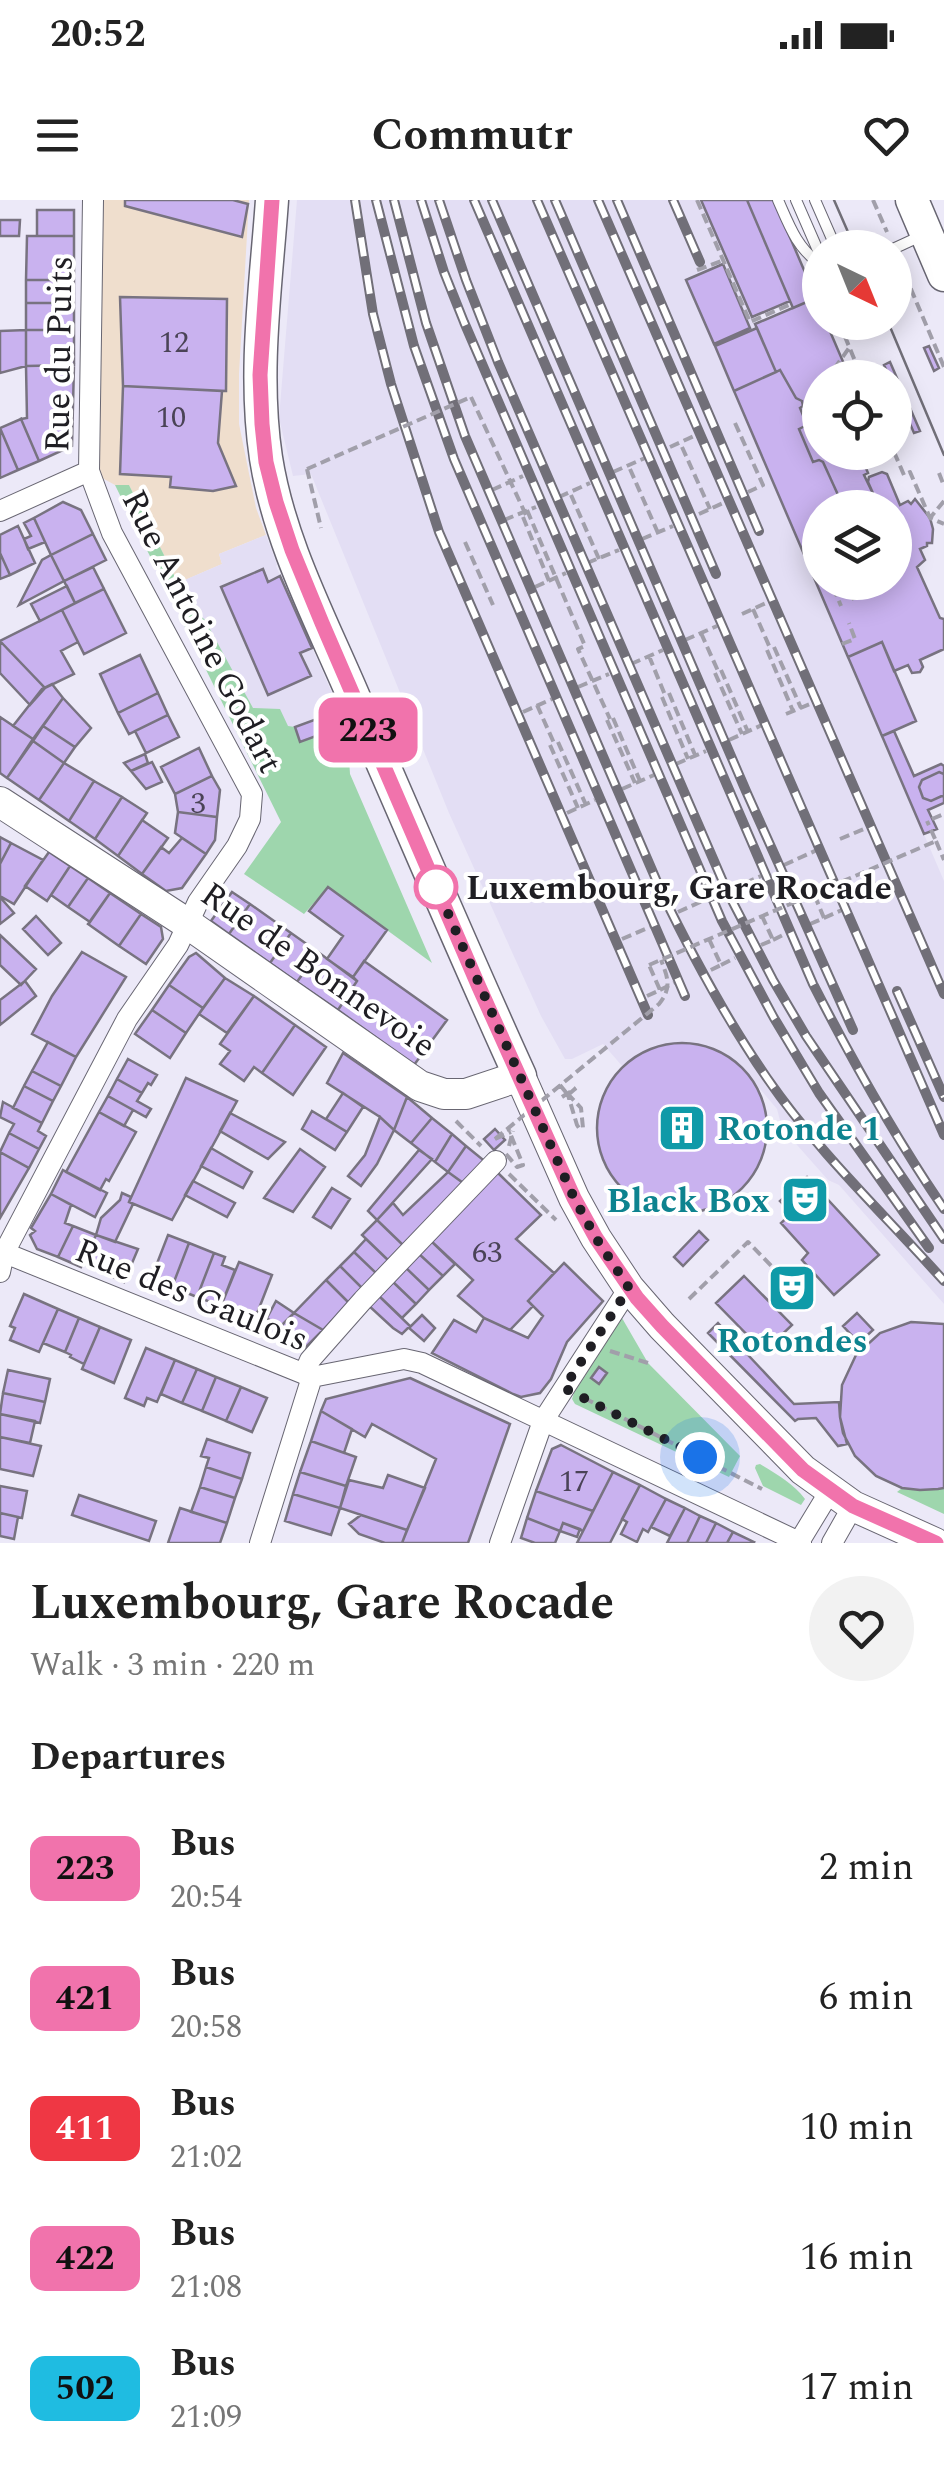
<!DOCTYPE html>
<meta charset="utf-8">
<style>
:root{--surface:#fff;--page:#f2f2f2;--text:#222;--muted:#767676}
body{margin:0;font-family:Spectral,serif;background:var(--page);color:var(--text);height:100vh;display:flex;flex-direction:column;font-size:38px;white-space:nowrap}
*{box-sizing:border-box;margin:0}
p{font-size:32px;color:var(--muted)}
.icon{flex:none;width:55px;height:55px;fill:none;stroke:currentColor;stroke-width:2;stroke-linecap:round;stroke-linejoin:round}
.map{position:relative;height:1343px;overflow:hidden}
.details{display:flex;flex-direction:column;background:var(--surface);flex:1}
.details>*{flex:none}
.badge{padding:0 20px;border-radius:15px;font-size:35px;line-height:65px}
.needle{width:65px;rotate:137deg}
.tools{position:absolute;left:802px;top:30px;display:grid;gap:20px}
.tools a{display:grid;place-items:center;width:110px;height:110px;border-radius:50%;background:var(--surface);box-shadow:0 5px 25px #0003;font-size:50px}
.you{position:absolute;width:50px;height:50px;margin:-25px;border:8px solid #fff;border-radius:50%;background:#1a73e8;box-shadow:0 0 0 15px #1a73e833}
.map>.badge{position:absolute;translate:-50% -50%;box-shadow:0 0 0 5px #fff}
h2{padding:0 30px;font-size:38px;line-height:90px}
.round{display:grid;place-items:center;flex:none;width:105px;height:105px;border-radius:52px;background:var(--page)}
.headline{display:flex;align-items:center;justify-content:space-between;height:170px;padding:0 30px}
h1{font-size:48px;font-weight:700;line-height:75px}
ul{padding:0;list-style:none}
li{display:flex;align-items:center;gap:30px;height:130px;padding:0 30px}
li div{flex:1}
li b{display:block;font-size:38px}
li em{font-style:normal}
li .badge{min-width:110px;font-weight:700;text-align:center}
.status{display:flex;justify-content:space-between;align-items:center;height:70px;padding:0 50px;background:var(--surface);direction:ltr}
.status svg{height:28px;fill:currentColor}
header{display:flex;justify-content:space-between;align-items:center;height:130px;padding:0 30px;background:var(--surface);font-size:45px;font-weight:700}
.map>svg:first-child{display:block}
.commercial{fill:#efdecd}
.built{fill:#e3def4}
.green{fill:#9ed6ad}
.building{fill:#c9b2ef;stroke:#787380;stroke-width:2.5}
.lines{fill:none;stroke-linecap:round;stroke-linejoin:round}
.service-casing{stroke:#686672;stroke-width:12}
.minor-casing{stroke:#686672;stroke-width:22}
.secondary-casing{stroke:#686672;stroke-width:32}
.primary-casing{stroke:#686672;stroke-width:35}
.path{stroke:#a19faa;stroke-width:4;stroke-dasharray:10 5;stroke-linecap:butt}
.service{stroke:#fff;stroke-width:10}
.minor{stroke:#fff;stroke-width:20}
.secondary{stroke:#fff;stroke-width:30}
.primary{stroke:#fff;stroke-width:32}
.tram{stroke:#716f78;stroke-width:2.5}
.rail-casing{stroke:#716f78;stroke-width:10}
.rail{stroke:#fff;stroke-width:6;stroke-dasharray:19;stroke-linecap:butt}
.path-bridge{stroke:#a19faa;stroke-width:4;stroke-dasharray:10 5;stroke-linecap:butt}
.line-casing{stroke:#fff;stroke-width:22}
.line{stroke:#f173ac;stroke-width:15}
.walk{stroke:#1f1e23;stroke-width:10;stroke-dasharray:0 18}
.stop-dot{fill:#fff;stroke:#f173ac;stroke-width:5}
.labels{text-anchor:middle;stroke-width:8;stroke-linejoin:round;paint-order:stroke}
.number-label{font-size:30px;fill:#4a4356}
.street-label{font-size:35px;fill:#1f1e23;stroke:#fff}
.stop-label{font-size:35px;font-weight:bold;fill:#1f1e23;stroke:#fff;text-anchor:start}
.culture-label{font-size:35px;font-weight:bold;fill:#0d838f;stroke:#fff;text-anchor:start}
</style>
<div class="status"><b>20:52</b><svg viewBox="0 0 49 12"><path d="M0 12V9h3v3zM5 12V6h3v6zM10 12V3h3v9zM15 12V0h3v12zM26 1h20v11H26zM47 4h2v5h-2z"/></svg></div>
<header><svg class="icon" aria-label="menu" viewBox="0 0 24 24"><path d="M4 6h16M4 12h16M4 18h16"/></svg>Commutr<svg class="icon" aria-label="heart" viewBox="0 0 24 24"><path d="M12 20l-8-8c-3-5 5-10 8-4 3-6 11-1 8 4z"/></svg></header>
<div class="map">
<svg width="944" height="1343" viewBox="0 0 944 1343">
<rect width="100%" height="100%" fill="#ece9f8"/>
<path class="commercial" d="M93,0H249L239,174V224L256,308L266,335L219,354L222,364L178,383L129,285H115L89,271Z"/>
<path class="built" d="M297,0H701L757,128L715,147L944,681V1104L839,985L828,980L782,928L777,909L744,870L731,859L717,851L685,844L651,850L636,857L623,867L603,844L572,859H565L541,816L449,613L311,274L293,276L279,218Z
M266,335L277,365L276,366L347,527L300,542L288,526L253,509L205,420L192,412L180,417L171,399L178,394L180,389L178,383L222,364L219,354Z"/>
<path class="green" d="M115,285H129L178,383L180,389L178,395L171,399Z
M192,412L198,413L205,420L253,508L280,509L288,526L295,527L300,541L347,527L350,574L432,763L328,687L304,714L244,674L281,622L180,417Z
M622,1118L648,1163L740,1256L729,1277L575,1204L572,1199L574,1193Z
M760,1264C776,1274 794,1284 805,1299L801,1305L763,1286L755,1268L756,1265Z
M902,1288L920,1290L944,1288V1314L897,1292Z"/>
<path class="building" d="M125,0H233L248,4L242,37L125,6Z
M701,0H747L790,101L752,117Z
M747,0H774L816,98L793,108Z
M37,10H74V36H37Z
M0,20H20L19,36H0Z
M27,36H74V80H26Z
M723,64L750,128L714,144L686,80Z
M26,80H74V103H26Z
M120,97L227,99L226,191L123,186Z
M816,98L820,109V122H826L850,178H820V252H870L861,257L868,273L864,275L876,300L859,308H844L823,262L819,260L813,262L799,229L807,225L800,208L803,206L802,201L796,198L780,170L776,172L755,124Z
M26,103H74V130H26Z
M757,128L776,172L734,191L715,146Z
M26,130V166L0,173V131Z
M26,130H74V165L26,166Z
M929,146L939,168L934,171L924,148Z
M890,162L900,185L895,187V178H890L884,165Z
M74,165L72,246L39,261L21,219L27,218L26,166Z
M780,170L796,198L802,201L803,206L800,208L807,225L799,229L813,262L819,260L823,262L844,308H820V382H895V308H859L876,300L868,282L869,277L882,272L887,274L900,305L908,301L911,304L915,299L930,318L933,329L932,343H927V346L920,349L925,360L917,367L940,418L944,419V449L920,460L923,467L920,472L912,473L908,465L894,471L882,442L848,457L734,191Z
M123,186L222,191L218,243L236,286L213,291L170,287L171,277L120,274Z
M910,208L920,231L914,233L904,210Z
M21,219L39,261L18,270L0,228Z
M0,228L18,270L0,278Z
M63,302L81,310L93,334L51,355L34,318Z
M34,318L45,342L28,349L24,339L31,336L24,323Z
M18,326L35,363L10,375L0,353V335Z
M93,334L106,360L64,381L51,355Z
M0,353L10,375L0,379Z
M51,355L64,381L19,405L42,360Z
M93,367L104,389L75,403L64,381Z
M263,369L268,382L280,376L312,448L300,453L311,476L268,495L221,387Z
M67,386L75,403L40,421L31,404Z
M104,389L126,433L84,454L62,410Z
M62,410L78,442L61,451L74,474L45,488L0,441Z
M0,441L45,488L30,505L0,473Z
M882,442L916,521L882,536L848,457Z
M140,455L158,493L118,513L100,474Z
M52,484L63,498L33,539L13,526L42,489Z
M158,493L168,515L129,534L118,513Z
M63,498L91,528L75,547L43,526Z
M333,513L338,528L300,542L295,527Z
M168,515L179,537L146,553L135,531Z
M0,517L33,539L7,578L0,573Z
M43,526L75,547L64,563L33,541Z
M894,531L914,576L941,564L944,566V603L928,610L937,629L924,634L882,536Z
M33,541L64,563L39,600L7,578Z
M199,548L212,576L175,594L161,567Z
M145,554L148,563L131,571L124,563Z
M152,562L162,582L146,589L131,571Z
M64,563L94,581L69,621L39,600Z
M939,572L944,574V595L931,601L923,598L919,587L922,580Z
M212,576L220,590L217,617L178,612L175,594Z
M94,581L122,597L95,639L69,621Z
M122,597L147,613L118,656L95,639Z
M178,612L217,617L215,640L206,654L175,633Z
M142,620L168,638L142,674L118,656Z
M0,637L11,643L0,664Z
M182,638L206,654L182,688L166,691L142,674L161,647L169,653Z
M11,643L43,660L14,704L0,696V664Z
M49,652L70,666L47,701L25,686Z
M70,666L88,678L68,707L51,695Z
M88,678L110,693L90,722L68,707Z
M328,687L387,730L353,777L327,759L343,736L309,711Z
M232,692L250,704L229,734L211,721Z
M110,693L141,714L119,746L88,724Z
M0,697L14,713L0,724Z
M250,704L291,733L270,763L229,734Z
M141,714L161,727L163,739L146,764L119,746Z
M36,716L61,743L48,755L23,729Z
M291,733L318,752L297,782L270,763Z
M0,735L36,769L21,785L0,765Z
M82,752L126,777L76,857L32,834L52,796Z
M318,752L357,781L338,810L297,782Z
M196,753L225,778L203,808L169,785L189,757Z
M364,761L447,820L414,865L338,810L357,781L353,777Z
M225,778L254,796L227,833L199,814Z
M25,781L36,796L0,825V800Z
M169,785L203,808L186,833L152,810Z
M254,796L295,825L262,873L254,867L244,881L220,864L230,851L220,844Z
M152,810L186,833L170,858L135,834Z
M295,825L326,847L293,895L262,873Z
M48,842L76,857L61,886L32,871Z
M597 928a85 85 0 1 1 170 0a85 85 0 1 1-170 0Z
M343,853L407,897L394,930L380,917L327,883Z
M128,859L157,875L151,885L148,883L142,893L117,879Z
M32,871L61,886L53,901L24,886Z
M186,878L237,901L172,1020L129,1002Z
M117,879L142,893L137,901L151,909L146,917L108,896Z
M24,886L53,901L42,923L13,908Z
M343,893L363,907L347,932L326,919Z
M108,896L133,910L124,926L99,912Z
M407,897L432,918L411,943L394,930Z
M3,902L42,923L38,931L46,936L39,949L9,933L14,924L0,917Z
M312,911L347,932L335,950L302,929Z
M99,912L136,932L109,981L106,979L100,990L66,972Z
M230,913L285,942L268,959L220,931Z
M380,917L394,930L377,964L361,986L348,976L365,955Z
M432,918L452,934L435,962L411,943Z
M495,929L505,940L494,950L484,939Z
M9,933L39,949L29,968L0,952Z
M452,934L466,946L448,972L435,962Z
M466,946L487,963L466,985L448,972Z
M211,948L252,972L243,988L201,966Z
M300,949L325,967L293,1012L264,998Z
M419,950L432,959L377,1020L368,1011Z
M0,952L29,968L0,1018Z
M63,970L107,993L95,1017L51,994Z
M496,971L541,1015L516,1039L554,1073L528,1101L533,1106L510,1130L484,1118L458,1096L473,1080L430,1040Z
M448,972L466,985L405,1047L377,1020L393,1003L403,1015Z
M807,977L879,1055L834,1095L802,1060L808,1053L781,1023L792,1013L780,1001Z
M193,981L235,1003L227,1017L185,995Z
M332,988L350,999L331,1028L313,1017Z
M122,993L131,997L129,1002L133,1004L115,1042L96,1035L101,1018L120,1000Z
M51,994L71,1005L65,1023L73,1026L58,1057L37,1049L30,1035L35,1031L31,1028Z
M377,1020L405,1047L390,1062L362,1035Z
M73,1026L96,1035L81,1067L58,1057Z
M699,1031L708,1040L683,1066L674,1057Z
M96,1035L138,1049L124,1082L83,1063Z
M168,1035L189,1043L172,1087L151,1079Z
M366,1039L390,1062L377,1074L354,1052Z
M430,1040L455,1064L443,1076L418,1053Z
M189,1043L214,1053L197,1097L172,1087Z
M354,1052L377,1074L363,1089L340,1066Z
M214,1053L225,1057L222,1065L235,1070L221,1106L197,1097Z
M418,1053L443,1076L429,1090L405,1067Z
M239,1062L272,1075L258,1111L254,1116L249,1117L221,1106Z
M564,1063L603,1101L567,1142L551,1179L540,1193L521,1197L513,1194L432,1153L454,1120L476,1132L484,1118L528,1138L543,1116L528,1101Z
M340,1066L363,1089L349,1103L326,1080Z
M405,1067L429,1090L416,1104L392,1081Z
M744,1076L792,1125L764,1152L716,1103Z
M326,1080L349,1103L323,1130L294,1113Z
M392,1081L416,1104L402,1118L378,1095Z
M24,1094L58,1109L39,1152L10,1140L15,1128L10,1126Z
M378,1095L410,1126L402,1134L393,1128L368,1105Z
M276,1101L294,1113L279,1128L267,1118Z
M58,1109L79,1118L65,1152L43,1143Z
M294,1113L323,1130L303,1150L279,1128Z
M857,1113L873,1130L859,1143L843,1126Z
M422,1115L435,1128L424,1141L409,1128Z
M79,1118L100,1127L84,1164L70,1157L71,1155L65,1152Z
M911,1122L944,1124V1288L938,1289L920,1290L902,1288L876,1276L855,1256L843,1233L840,1217L842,1185L856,1155L880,1133Z
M718,1123L794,1204L839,1202L840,1217L847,1244L838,1246L816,1218L798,1219L795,1221L708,1133Z
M100,1127L131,1140L114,1183L82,1169Z
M146,1148L175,1160L157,1202L147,1198L144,1206L125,1198Z
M175,1160L197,1169L182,1203L161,1194Z
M599,1167L607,1173L599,1184L591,1178Z
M197,1169L216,1177L202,1211L182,1203Z
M8,1170L50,1179L45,1202L3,1193Z
M216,1177L241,1187L226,1221L202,1211Z
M410,1178L510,1224L468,1343H402L436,1259L372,1224L365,1237L321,1211L326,1199Z
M241,1187L267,1198L252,1232L226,1221Z
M3,1193L45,1202L40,1223L0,1214Z
M321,1211L352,1229L344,1253L311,1241Z
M0,1214L35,1221L30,1243L0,1237Z
M0,1237L41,1246L33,1276L0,1269Z
M207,1239L250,1253L242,1279L206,1267L209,1258L201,1256Z
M311,1241L356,1257L346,1286L300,1272Z
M561,1245L613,1272L593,1311L536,1291L552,1249Z
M206,1267L242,1279L235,1298L200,1287Z
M300,1272L346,1286L340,1308L293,1294Z
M613,1272L640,1285L610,1343H577Z
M388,1275L425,1288L407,1330L340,1308L349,1280L383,1288Z
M640,1285L666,1299L648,1332L643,1329L637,1342L621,1334L627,1322L622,1319Z
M0,1286L27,1291L22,1318L0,1313Z
M200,1287L235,1298L227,1323L191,1312Z
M536,1291L593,1311L583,1331L563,1323L560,1331L527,1318Z
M293,1294L340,1308L331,1335L285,1321Z
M79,1295L156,1321L149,1341L72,1315Z
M666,1299L685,1308L670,1336L651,1327Z
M180,1308L227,1323L220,1343H168Z
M685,1308L700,1316L687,1343H667Z
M0,1313L18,1317L14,1339L0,1336Z
M361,1315L407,1330L402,1343H385L359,1334L349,1324Z
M700,1316L716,1323L706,1343H687Z
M527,1318L560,1331L555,1343H535L521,1338Z
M563,1323L580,1329L577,1337L560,1331Z
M716,1323L733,1332L727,1343H706Z
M733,1332L754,1342L753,1343H727Z"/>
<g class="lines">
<g class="service-casing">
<path id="service" d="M778,0C789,25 797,48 820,64
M796,0L820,55
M815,0L836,48
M895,48L921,36"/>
</g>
<g class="minor-casing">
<path id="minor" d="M0,311L89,271L93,0
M0,1051L312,1177L404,1159L422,1163L801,1343
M0,1072L4,1053L127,819L178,745L198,702L237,646L250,619L252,594L112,333L89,271
M304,1174L310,1160L363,1100L496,961
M799,1342L830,1291
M260,1343L312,1177
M500,1343L543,1221L629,1088
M832,1343L853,1306"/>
</g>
<g class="secondary-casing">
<path id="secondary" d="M0,602L188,724L420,886L444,894H466L520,876L574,998L596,1038L629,1088L662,1126L803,1270L853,1306L935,1343"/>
</g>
<g class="primary-casing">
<path id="primary" d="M272,0C266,85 253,173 266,258C279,342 322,422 355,500C410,625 463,751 520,876
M912,0L944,75"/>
</g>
<path class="path" d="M697,0L750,122L791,104
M873,0L887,32
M899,61L944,167
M697,70L724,60
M895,84L904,106
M810,101L820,104
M839,122L862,178
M834,169L849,148
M471,197L526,315
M735,223L763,285L748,292
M670,247L694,236
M682,247L710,309
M894,252L904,275L910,272L930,318
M862,260L879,252
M307,269L321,328
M630,269L658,333
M613,272L645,258
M939,273L944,286
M492,290L523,276
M571,295L599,359
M559,297L590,283
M944,301L930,318L944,324
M527,310L585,446L578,449L610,519
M699,314L723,303
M523,317L549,381
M504,320L536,307
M642,339L673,326
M465,342L493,405
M587,363L619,350
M846,382L854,400
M535,387L566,373
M833,387L841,406
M753,409L770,448
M742,414L766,403
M701,433L718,471
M685,440L717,426
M842,444L855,439L849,423
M774,447L801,508
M767,450L793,511
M649,456L665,495
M631,464L663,450
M721,470L748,532
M715,473L742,534
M578,487L609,474
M669,493L695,555
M662,497L688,559
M537,505L554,543
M523,512L552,499
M786,514L810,504
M613,518L640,581
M607,520L635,583
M729,540L762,525
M558,542L586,605
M550,545L578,608
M676,564L706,551
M622,589L654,575
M567,613L595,600
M932,619L944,614
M840,639L864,629
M936,641L944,660
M784,665L817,650
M731,689L761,676
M878,693L890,688
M866,699L878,693L868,670
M678,712L707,699
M824,718L842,710
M810,724L824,718L814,694
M622,739L650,727
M709,739L721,765L709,771
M773,740L785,734
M761,745L773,740L762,716
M721,765L735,758
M660,790L674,783
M647,796L660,790L649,765
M567,893L581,908L583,928H579L577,925L568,895
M562,897L576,888
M456,921L481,946
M495,939L511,932
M509,946L513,931
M509,974L556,1020
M689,1099L748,1042L793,1088
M610,1151L648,1163
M584,1198L762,1289"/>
<use href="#service" class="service"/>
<use href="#minor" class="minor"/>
<use href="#secondary" class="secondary"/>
<use href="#primary" class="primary"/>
<path class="tram" d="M834,0L855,48
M888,122L944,255"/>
<g class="rail-casing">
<path id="rail" d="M355,0L373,114L391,184L439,332L648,815
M376,0L414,146L454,259L685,796
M394,0L426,123L465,236L661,691C692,755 726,819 767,878C818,952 884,1014 944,1081
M421,0L444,72L464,122L722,721L774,818L819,893L929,1048
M439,0L466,80L498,162L727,691L773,780L806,836L944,1039
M474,0L813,784C853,862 895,937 944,1009
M492,0L746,591L853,830
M537,0L944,935
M555,0L716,374
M598,0L944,794
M617,0L759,331
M673,0L700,62
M897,791L944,897"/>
</g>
<use href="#rail" class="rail"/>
<path class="path-bridge" d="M307,269L471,197
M649,765L936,641L927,621
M560,885L568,895L576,888
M495,939L659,804C672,788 668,778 661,760
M506,954L517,967L523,965L508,928"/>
</g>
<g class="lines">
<g class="line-casing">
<path id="line" d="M272,0L260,175L262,224L266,262L276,302L292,350L322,423L479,787L574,998L596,1038L637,1098L662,1126L803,1270L853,1306L936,1343"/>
</g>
<use href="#line" class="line"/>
<path class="walk" d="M436,687L435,684L574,998L596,1038L629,1088L564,1188L700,1257"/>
</g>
<defs>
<g id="building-square" transform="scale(2.5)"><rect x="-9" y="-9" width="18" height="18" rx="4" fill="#0f9aa8" stroke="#fff"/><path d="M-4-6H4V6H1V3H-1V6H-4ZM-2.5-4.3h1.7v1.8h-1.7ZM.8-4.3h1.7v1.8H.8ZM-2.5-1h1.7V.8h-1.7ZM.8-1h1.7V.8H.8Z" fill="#fff"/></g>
<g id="theatre-square" transform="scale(2.5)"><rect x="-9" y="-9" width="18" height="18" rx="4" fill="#0f9aa8" stroke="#fff"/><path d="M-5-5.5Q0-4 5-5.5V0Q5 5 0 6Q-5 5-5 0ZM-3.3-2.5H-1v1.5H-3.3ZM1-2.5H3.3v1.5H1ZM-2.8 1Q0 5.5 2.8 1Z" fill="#fff"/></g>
</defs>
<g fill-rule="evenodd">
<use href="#building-square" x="682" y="928"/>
<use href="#theatre-square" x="805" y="1000"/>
<use href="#theatre-square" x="792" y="1088"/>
</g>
<circle class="stop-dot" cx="436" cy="687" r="20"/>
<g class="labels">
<g class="number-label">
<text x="174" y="152">12</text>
<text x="171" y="227">10</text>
<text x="198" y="613">3</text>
<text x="487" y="1062">63</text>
<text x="574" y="1291">17</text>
</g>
<g class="street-label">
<text transform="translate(58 154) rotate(-89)" y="12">Rue du Puits</text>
<text transform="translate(203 431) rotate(63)" y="12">Rue Antoine Godart</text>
<text transform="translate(319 769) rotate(35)" y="12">Rue de Bonnevoie</text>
<text transform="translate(192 1094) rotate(22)" y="12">Rue des Gaulois</text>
</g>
<g class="stop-label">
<text x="466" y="699">Luxembourg, Gare Rocade</text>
</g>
<g class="culture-label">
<text x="717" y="940">Rotonde 1</text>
<text x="770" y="1012" text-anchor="end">Black Box</text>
<text x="792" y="1152" text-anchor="middle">Rotondes</text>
</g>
</g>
</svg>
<div class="tools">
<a><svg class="needle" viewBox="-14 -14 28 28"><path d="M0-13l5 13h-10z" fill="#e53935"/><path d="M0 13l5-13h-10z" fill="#767676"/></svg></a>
<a><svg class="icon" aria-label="locate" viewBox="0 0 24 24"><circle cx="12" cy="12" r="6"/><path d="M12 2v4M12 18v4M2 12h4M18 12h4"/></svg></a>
<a><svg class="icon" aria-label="layers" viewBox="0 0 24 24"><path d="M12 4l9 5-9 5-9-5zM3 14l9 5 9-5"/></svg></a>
</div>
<div class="you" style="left:700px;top:1257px"></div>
<b class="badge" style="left:368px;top:530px;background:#f173ac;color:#111">223</b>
</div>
<section class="details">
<div class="headline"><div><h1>Luxembourg, Gare Rocade</h1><p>Walk · 3 min · 220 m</p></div><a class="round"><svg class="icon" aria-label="heart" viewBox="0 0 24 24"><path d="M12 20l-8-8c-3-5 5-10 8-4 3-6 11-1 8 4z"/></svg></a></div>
<h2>Departures</h2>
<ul>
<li><span class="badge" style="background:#f173ac;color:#111">223</span><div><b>Bus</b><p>20:54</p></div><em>2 min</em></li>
<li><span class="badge" style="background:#f173ac;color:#111">421</span><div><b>Bus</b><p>20:58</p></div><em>6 min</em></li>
<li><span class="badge" style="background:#ef3744;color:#fff">411</span><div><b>Bus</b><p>21:02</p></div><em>10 min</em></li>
<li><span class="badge" style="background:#f173ac;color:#111">422</span><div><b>Bus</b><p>21:08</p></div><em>16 min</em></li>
<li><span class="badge" style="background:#1fbce1;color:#111">502</span><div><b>Bus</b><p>21:09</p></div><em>17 min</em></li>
</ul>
</section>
